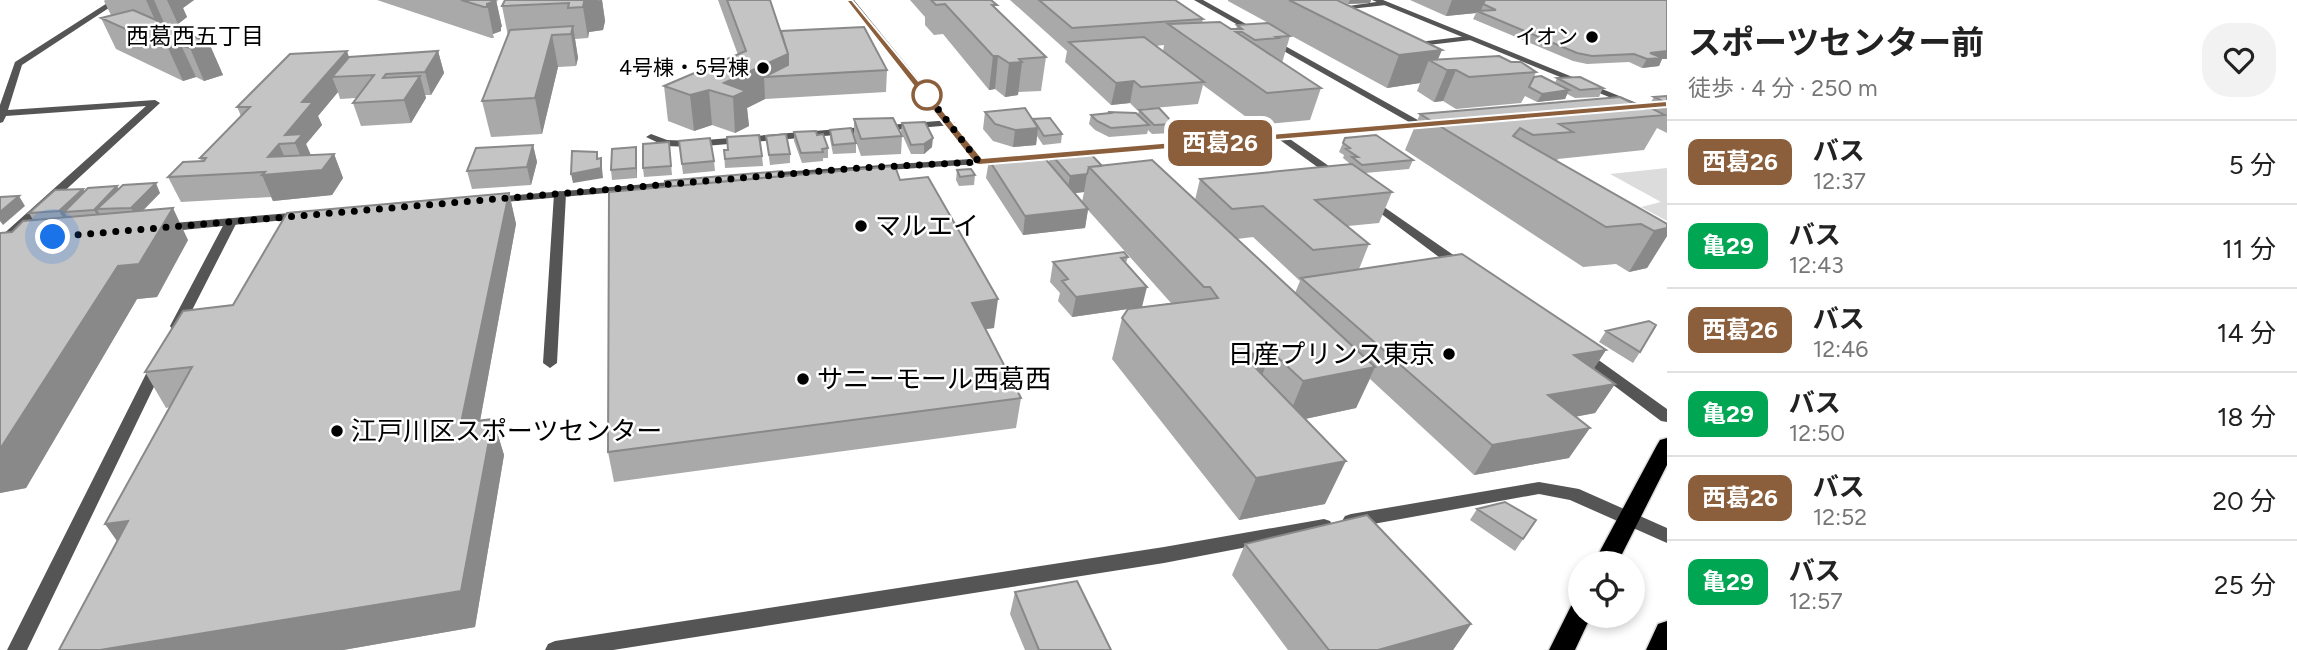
<!DOCTYPE html>
<html lang="ja">
<meta charset="utf-8">
<style>
:root{--surface:#fff;--page:#f2f2f2;--text:#222;--muted:#767676;--line:#e0e0e0}
body{margin:0;font-family:Figtree,"Noto Sans JP",sans-serif;background:var(--page);color:var(--text);height:100vh;display:flex;flex-direction:column;font-size:26px;white-space:nowrap}
*{box-sizing:border-box;margin:0}
p{font-size:23px;color:var(--muted)}
.icon{flex:none;width:38px;height:38px;fill:none;stroke:currentColor;stroke-width:2;stroke-linecap:round;stroke-linejoin:round}
.map{position:relative;flex:1;overflow:hidden}
.sheet{display:flex;flex-direction:column;background:var(--surface);width:630px}
.sheet>*{flex:none}
.badge{padding:0 14px;border-radius:10px;font-size:24px;line-height:46px}
.controls{position:absolute;left:1568px;top:551px;display:grid;gap:14px}
.controls a{display:grid;place-items:center;width:77px;height:77px;border-radius:50%;background:var(--surface);box-shadow:0 4px 10px #0003;font-size:35px}
.you{position:absolute;width:35px;height:35px;margin:-18px;border:5px solid #fff;border-radius:50%;background:#1a73e8;box-shadow:0 0 0 10px #1a73e833}
.map>.badge{position:absolute;translate:-50% -50%;box-shadow:0 0 0 4px #fff}
.round{display:grid;place-items:center;flex:none;width:74px;height:74px;border-radius:28px;background:var(--page)}
.headline{display:flex;align-items:center;justify-content:space-between;height:119px;padding:0 21px}
h1{font-size:33px;font-weight:700;line-height:52px}
ul{padding:0;list-style:none}
li{display:flex;align-items:center;gap:21px;height:84px;padding:0 21px;border-top:2px solid var(--line)}
li div{flex:1}
li b{display:block;font-size:26px}
li em{font-style:normal}
li .badge{min-width:77px;font-weight:700;text-align:center}
main{display:flex;flex:1;min-height:0}
.map>svg:first-child{display:block}
.green{fill:#dcdcdc}
.lines{fill:none;stroke-linecap:round;stroke-linejoin:round}
.primary-casing{stroke:#dbdbdb;stroke-width:3}
.service{fill:#555;fill-rule:evenodd}
.minor{fill:#555;fill-rule:evenodd}
.tertiary{fill:#555;fill-rule:evenodd}
.primary{fill:#000;fill-rule:evenodd}
.wall{fill:#a9a9a9;fill-rule:evenodd}
.shaded-wall{fill:#898989}
.building{fill:#c4c4c4;stroke:#898989;stroke-width:2}
.line{fill:#8b5e3c;stroke:#fff;stroke-width:2}
.walk{stroke:#000;stroke-width:7;stroke-dasharray:0 12.6}
.poi-dot{fill:#000;stroke:#fff;stroke-width:2.5}
.stop-dot{fill:#fff;stroke:#8b5e3c;stroke-width:3.5}
.labels{text-anchor:middle;stroke-width:5;stroke-linejoin:round;paint-order:stroke}
.far-poi-label{font-size:21px;fill:#000;stroke:#fff;text-anchor:end}
.far-neighbourhood-label{font-size:23px;fill:#000;stroke:#fff}
.poi-label{font-size:26px;fill:#000;stroke:#fff;text-anchor:start}
</style>
<main>
<div class="map">
<svg width="1667" height="650" viewBox="0 0 1667 650">
<rect width="100%" height="100%" fill="#fff"/>
<path class="green" d="M1667,168V221L1641,207L1661,202L1610,174Z"/>
<g class="lines">
<g class="primary-casing">
<path id="primary" d="M1667,438V465L1617,564H1593L1657,445L1660,440Z
M1580,603V616H1591L1575,650H1549L1571,606Z
M1667,621V650H1646L1658,624Z"/>
</g>
<path class="service" d="M1383,1H1386V5L1332,11L1328,9Z
M1468,36L1472,38L1471,40L1411,47L1407,45L1411,43Z
M560,191L566,194L557,363L550,368L543,363L554,194Z"/>
<path class="minor" d="M112,0H121L22,65L8,110L155,100L160,103L7,244H0V237L146,106L6,116L3,122L0,123V105L15,62Z
M1194,0H1203L1425,124L1416,126Z
M1372,0H1383L1639,104L1631,106Z
M950,120L955,123L953,125L693,147L665,146L646,137L651,134L667,140L693,141Z
M1284,135L1342,175V179H1334L1280,140V136Z
M1368,196L1465,263L1466,266L1465,269H1455L1364,201V197Z
M231,218L237,222L184,326L177,330L172,329L170,326L225,222Z
M1581,349L1586,351L1667,409V422L1661,421L1576,357L1574,354L1576,351Z
M157,361L164,366L27,650H7L150,366Z
M1539,482L1579,489L1667,528V543L1570,500L1539,494L1351,528L1345,526L1342,521L1345,516L1351,514Z
M1324,519L1330,521L1333,526L1330,531L1164,563L613,650H545L548,644L555,641L1164,547Z"/>
<path class="tertiary" d="M846,0H854L982,158L1007,157L1012,160L1011,162L761,178V174L765,173L971,159Z
M1667,101V107L1620,111L1615,108L1620,105Z
M1432,120L1437,123L1435,125L1027,161L1022,158L1027,155Z
M682,181L688,184L686,186L493,203L487,200L493,197Z
M302,212L306,214V218L162,232L156,228L162,224Z"/>
<use href="#primary" class="primary"/>
</g>
<path class="wall" d="M105,0H194L183,8L187,17L178,24L167,25L209,43L223,75L204,81L196,77L183,81L116,49L101,18L111,15L104,1Z
M377,0H496L502,27H501V31L493,34L494,38H491Z
M505,0H602L605,21L603,30L589,32L588,38L575,39L578,58L576,66L558,67L542,134L491,137L482,101L508,36L502,6Z
M718,0H770L781,31L887,70L886,92L765,99L747,108L749,126L735,133L712,125L694,131L668,121L664,86L738,55Z
M910,0H991L996,10L1046,57L1041,91L1018,92V95L1005,97L995,89L989,90L943,34L934,35L925,25V17Z
M1010,0H1175L1203,19L1202,23L1231,29H1236L1237,25L1290,36L1282,63L1321,88L1310,120L1257,125L1203,85L1198,104L1142,109L1174,124L1172,133L1152,134L1148,130L1147,134L1109,137L1095,130L1089,124L1091,115L1108,114V112L1138,114L1139,110H1137L1130,103L1111,105L1065,62L1067,51ZM1164,45L1163,51L1156,46Z
M1228,0H1337L1438,60L1511,62L1536,72L1534,77L1555,83L1557,78L1603,88L1599,97L1575,98L1567,94L1565,99L1537,102L1525,96L1521,103L1456,109L1443,101L1434,102L1417,91L1420,83L1387,88L1228,1Z
M1339,0H1371L1370,3L1348,4Z
M1410,0H1667V59H1662L1659,66L1642,68L1629,62L1587,64L1573,61L1473,19L1476,13L1446,16Z
M438,51L444,73L431,95H425L426,98L411,123L361,126L353,103L356,98L340,99L338,92L318,116L322,125L306,144L311,155L334,154L343,178L332,195L273,201L271,197L181,202L168,177L201,161L200,158L241,116L237,107L349,57Z
M1667,96V133L1657,128L1644,150L1558,159L1557,161L1667,224V236L1647,268L1629,272L1616,264L1583,267L1405,150L1420,114L1644,109H1647L1654,97Z
M985,112L1033,120V119L1062,134L1061,143L1043,145L1037,136L1036,145L1013,147L993,141L983,129Z
M854,119L902,136L901,154L861,156L854,136Z
M902,123L932,147L924,154H911L901,132Z
M830,130L856,143V153L833,154L830,139Z
M794,132L817,135L828,148V158H823V161L802,163L794,141Z
M766,136L790,154V163L770,165Z
M1345,138L1413,160L1409,169L1365,173L1392,192L1379,223L1348,226L1369,244L1359,269L1606,350L1594,368L1615,384L1595,413L1575,417L1569,458L1474,475L1370,379L1356,408L1305,419L1325,504L1239,520L1112,359L1122,318L1128,309L1072,317L1058,301L1060,293L1050,282L1053,262L1128,257L1126,263L1142,307L1171,303L1088,210L1085,228L1023,235L986,178L989,160L1049,163L1050,153L1102,166L1195,200L1200,179L1349,165V163L1343,158L1344,155L1339,152ZM1084,192L1082,202L1075,193ZM1253,237L1300,281L1295,293L1237,239Z
M679,141L714,161L715,171L683,174Z
M669,142L672,175L644,177L643,168Z
M533,145L537,162L531,185L472,189L467,171Z
M636,147L637,156V178L612,180L611,170Z
M724,150L762,156L763,166L725,168Z
M957,170L975,175L974,185L959,186L956,180Z
M783,176L900,180L994,328L986,329L1021,398L1016,428L614,482L608,452Z
M119,189L160,193L143,211L188,240L157,297L137,299L26,488L0,493V233L12,232L33,220L29,213L85,191Z
M509,193L516,224L480,421L493,419L504,455L475,627L343,650H59L117,541L170,407L166,408L145,372L233,305Z
M1606,331L1640,352L1633,363L1599,342Z
M1477,509L1536,520L1515,551L1470,520Z
M1245,544L1471,624L1453,650H1288L1232,575Z
M1015,592L1111,650H1025L1010,614Z"/>
<path class="shaded-wall" d="M146,0H154L165,25L159,29Z
M167,0H194L183,8L187,17L178,24Z
M488,0H496L502,27H501V31L493,34L487,4Z
M602,0L605,21L603,30L589,32L588,38L583,7L584,2Z
M1350,0H1371L1370,3L1348,4Z
M1452,0H1485L1480,13L1477,11L1476,13L1446,16Z
M573,26L578,58L576,66L571,34Z
M552,35L558,67L542,134L535,98Z
M209,43L223,75L204,81L190,48Z
M181,45L196,77L183,81L168,48Z
M1442,50L1436,64L1429,60L1420,83L1387,88L1399,55Z
M347,51L354,72L332,77L338,92L318,116L322,125L306,144L312,158L305,167L295,143L285,135L302,102Z
M438,51L444,73L431,95L425,72Z
M1667,51V59H1662L1659,66L1642,68L1650,53Z
M788,54L789,76L764,77L765,99L747,108L749,126L735,133L733,97L724,83Z
M993,56H998L995,89L989,90Z
M1022,62L1018,95L1005,97L1009,63Z
M1447,70H1456L1443,101L1434,102Z
M420,76L426,98L411,123L404,100Z
M1134,81L1130,103L1111,105L1116,83Z
M709,90L712,125L694,131L690,95Z
M1569,90L1565,99L1537,102L1542,94Z
M1038,128L1036,145L1013,147L1015,130Z
M933,138L932,147L924,154V144Z
M279,144L289,168L334,154L343,178L332,195L273,201L262,175L275,174L268,157Z
M533,145L537,162L531,185L527,167Z
M636,147L637,156V178L636,168Z
M601,158L603,178L573,183L571,174Z
M1087,174L1084,192L1067,194L1070,176Z
M156,183L160,193L136,217L131,208Z
M117,186L122,195L97,209L102,218L100,220L94,210Z
M83,189L89,198L64,212L68,218L65,221L59,211Z
M509,193L516,224L473,459L461,423Z
M19,196L25,206L3,225L0,221V212Z
M173,208L188,240L157,297L137,299L26,488L0,493V449L118,266Z
M1088,209L1085,228L1023,235L1025,216Z
M1667,228V236L1647,268L1629,272L1654,231Z
M1147,287L1142,307L1072,317L1076,297Z
M998,299L994,328L969,331L972,303Z
M1606,350L1587,379L1574,355Z
M1271,351L1256,392L1243,355Z
M1375,367L1356,408L1286,423L1303,381Z
M1615,384L1595,413L1529,425L1548,395Z
M493,419L504,455L475,627L343,650H100Z
M1590,428L1569,458L1474,475L1492,445Z
M1346,461L1325,504L1239,520L1256,478Z
M128,521L131,561L105,524Z
M1471,624L1453,650H1378Z"/>
<path class="building" d="M461,0H491L495,1L487,4V7H484Z
M505,0H598L584,2L583,7L568,8L569,3L502,6Z
M727,0H770L788,54L724,83L746,91L733,97L709,90L690,95L664,86L746,51Z
M931,0H991L997,5H992L1046,57L1019,59L1022,62L1009,63L998,56H993L945,4L936,5Z
M1039,0H1175L1203,19L1072,28Z
M1289,0H1337L1442,50L1399,55Z
M1485,0H1667V51L1650,53L1663,58L1647,59L1634,54L1592,56L1577,53L1477,11L1496,10L1483,4Z
M133,10L209,43L190,48L181,45L168,48L101,18Z
M1220,22L1231,29H1242L1237,25L1268,23L1290,36L1276,37L1278,38L1255,40L1242,32H1236L1321,88L1267,93L1168,24Z
M573,26L571,34L552,35L535,98L482,101L510,30Z
M864,27L887,70L764,77L788,65V54L781,31Z
M1144,37L1204,82L1141,87L1134,81L1116,83L1069,42Z
M347,51L302,102H313L285,135L303,134L295,143L279,144L268,157L334,154L322,170L262,175L265,172L168,177L183,162L204,161L206,158H200L250,107H237L290,54Z
M438,51L425,72L386,74L383,78L420,76L404,100L353,103L374,75L332,77L349,57Z
M1499,56L1511,62H1521L1536,72L1469,77L1456,70H1447L1429,60Z
M1541,76L1569,90L1542,94L1529,87L1534,77Z
M1580,77L1603,88L1580,90L1557,78Z
M1667,96V103L1654,97Z
M1620,97L1644,109L1651,108L1665,115L1559,124L1573,132L1533,135L1520,128L1513,136L1667,224V228L1654,231L1641,224L1606,227L1420,114Z
M1025,108L1038,128L1015,130L995,124L985,112Z
M1159,108L1174,124L1154,125L1139,110Z
M1108,112L1136,113L1149,125L1111,128L1097,121L1091,115L1110,113Z
M893,118L902,136L861,139L854,119Z
M1050,118L1062,134L1044,136L1033,119Z
M925,122L933,138L924,144L911,145L902,123Z
M851,128L856,143L833,145L830,130Z
M816,131L817,135L823,134L828,148L822,149L823,152L801,153L794,132Z
M786,134L790,154L769,155L766,136Z
M759,135L762,156L725,159L724,150H728L727,137Z
M1376,135L1413,160L1362,165L1352,157H1358L1346,149L1350,148L1343,143L1345,138Z
M710,138L714,161L682,164L679,141Z
M669,142L671,166L643,168V144Z
M533,145L527,167L467,171L476,148Z
M636,147V168L611,170L612,149Z
M1087,150L1102,166L1089,167L1087,174L1070,176L1050,153Z
M572,151L597,152V159L601,158V168L571,174Z
M1043,156L1088,209L1025,216L989,160Z
M1152,160L1375,367L1303,381L1271,351L1243,355L1346,461L1256,478L1122,318L1128,309L1218,298L1210,287H1204L1089,167Z
M1352,164L1392,192L1315,200L1369,244L1313,250L1263,206L1232,209L1200,179Z
M895,166L900,180L928,177L998,299L972,303L1021,398L608,452L609,192Z
M971,169L975,175L960,177L957,170Z
M782,171L783,176L665,187V181Z
M156,183L131,208L97,209L123,185Z
M117,186L94,210L64,212L88,188Z
M83,189L59,211L29,213L55,190Z
M509,193L461,423L493,419L461,591L100,650H59L128,521L105,524L192,367L145,372L183,311L233,305L287,213Z
M19,196L0,212V197Z
M173,208L139,264L118,266L0,449V233L12,232L23,221Z
M1124,252L1128,257L1121,258L1147,287L1076,297L1062,281L1068,279L1053,262Z
M1462,254L1606,350L1574,355L1615,384L1548,395L1590,428L1492,445L1301,278Z
M1649,321L1656,325L1640,352L1606,331Z
M1505,502L1536,520L1523,539L1477,509Z
M1367,515L1471,624L1378,650H1329L1245,544Z
M1077,581L1111,650H1039L1015,592Z"/>
<path class="line" d="M846,0H852L982,158L1667,101V107L979,165L975,164Z"/>
<g class="lines">
<path class="walk" d="M53,237L858,168L979,162L927,95"/>
</g>
<g class="poi-dot">
<circle cx="1592" cy="37" r="7"/>
<circle cx="763" cy="68" r="7"/>
<circle cx="861" cy="226" r="7"/>
<circle cx="1449" cy="354" r="7"/>
<circle cx="803" cy="379" r="7"/>
<circle cx="337" cy="431" r="7"/>
</g>
<circle class="stop-dot" cx="927" cy="95" r="14"/>
<g class="labels">
<g class="far-poi-label">
<text x="1578" y="44">イオン</text>
<text x="749" y="75">4号棟・5号棟</text>
</g>
<g class="far-neighbourhood-label">
<text x="195" y="44">西葛西五丁目</text>
</g>
<g class="poi-label">
<text x="875" y="235">マルエイ</text>
<text x="1435" y="363" text-anchor="end">日産プリンス東京</text>
<text x="817" y="388">サニーモール西葛西</text>
<text x="351" y="440">江戸川区スポーツセンター</text>
</g>
</g>
</svg>
<div class="controls">
<a><svg class="icon" aria-label="locate" viewBox="0 0 24 24"><circle cx="12" cy="12" r="6"/><path d="M12 2v4M12 18v4M2 12h4M18 12h4"/></svg></a>
</div>
<div class="you" style="left:53px;top:237px"></div>
<b class="badge" style="left:1220px;top:143px;background:#8b5e3c;color:#fff">西葛26</b>
</div>
<section class="sheet">
<div class="headline"><div><h1>スポーツセンター前</h1><p>徒歩 · 4 分 · 250 m</p></div><a class="round"><svg class="icon" aria-label="heart" viewBox="0 0 24 24"><path d="M12 20l-8-8c-3-5 5-10 8-4 3-6 11-1 8 4z"/></svg></a></div>
<ul>
<li><span class="badge" style="background:#8b5e3c;color:#fff">西葛26</span><div><b>バス</b><p>12:37</p></div><em>5 分</em></li>
<li><span class="badge" style="background:#00a651;color:#fff">亀29</span><div><b>バス</b><p>12:43</p></div><em>11 分</em></li>
<li><span class="badge" style="background:#8b5e3c;color:#fff">西葛26</span><div><b>バス</b><p>12:46</p></div><em>14 分</em></li>
<li><span class="badge" style="background:#00a651;color:#fff">亀29</span><div><b>バス</b><p>12:50</p></div><em>18 分</em></li>
<li><span class="badge" style="background:#8b5e3c;color:#fff">西葛26</span><div><b>バス</b><p>12:52</p></div><em>20 分</em></li>
<li><span class="badge" style="background:#00a651;color:#fff">亀29</span><div><b>バス</b><p>12:57</p></div><em>25 分</em></li>
</ul>
</section>
</main>
